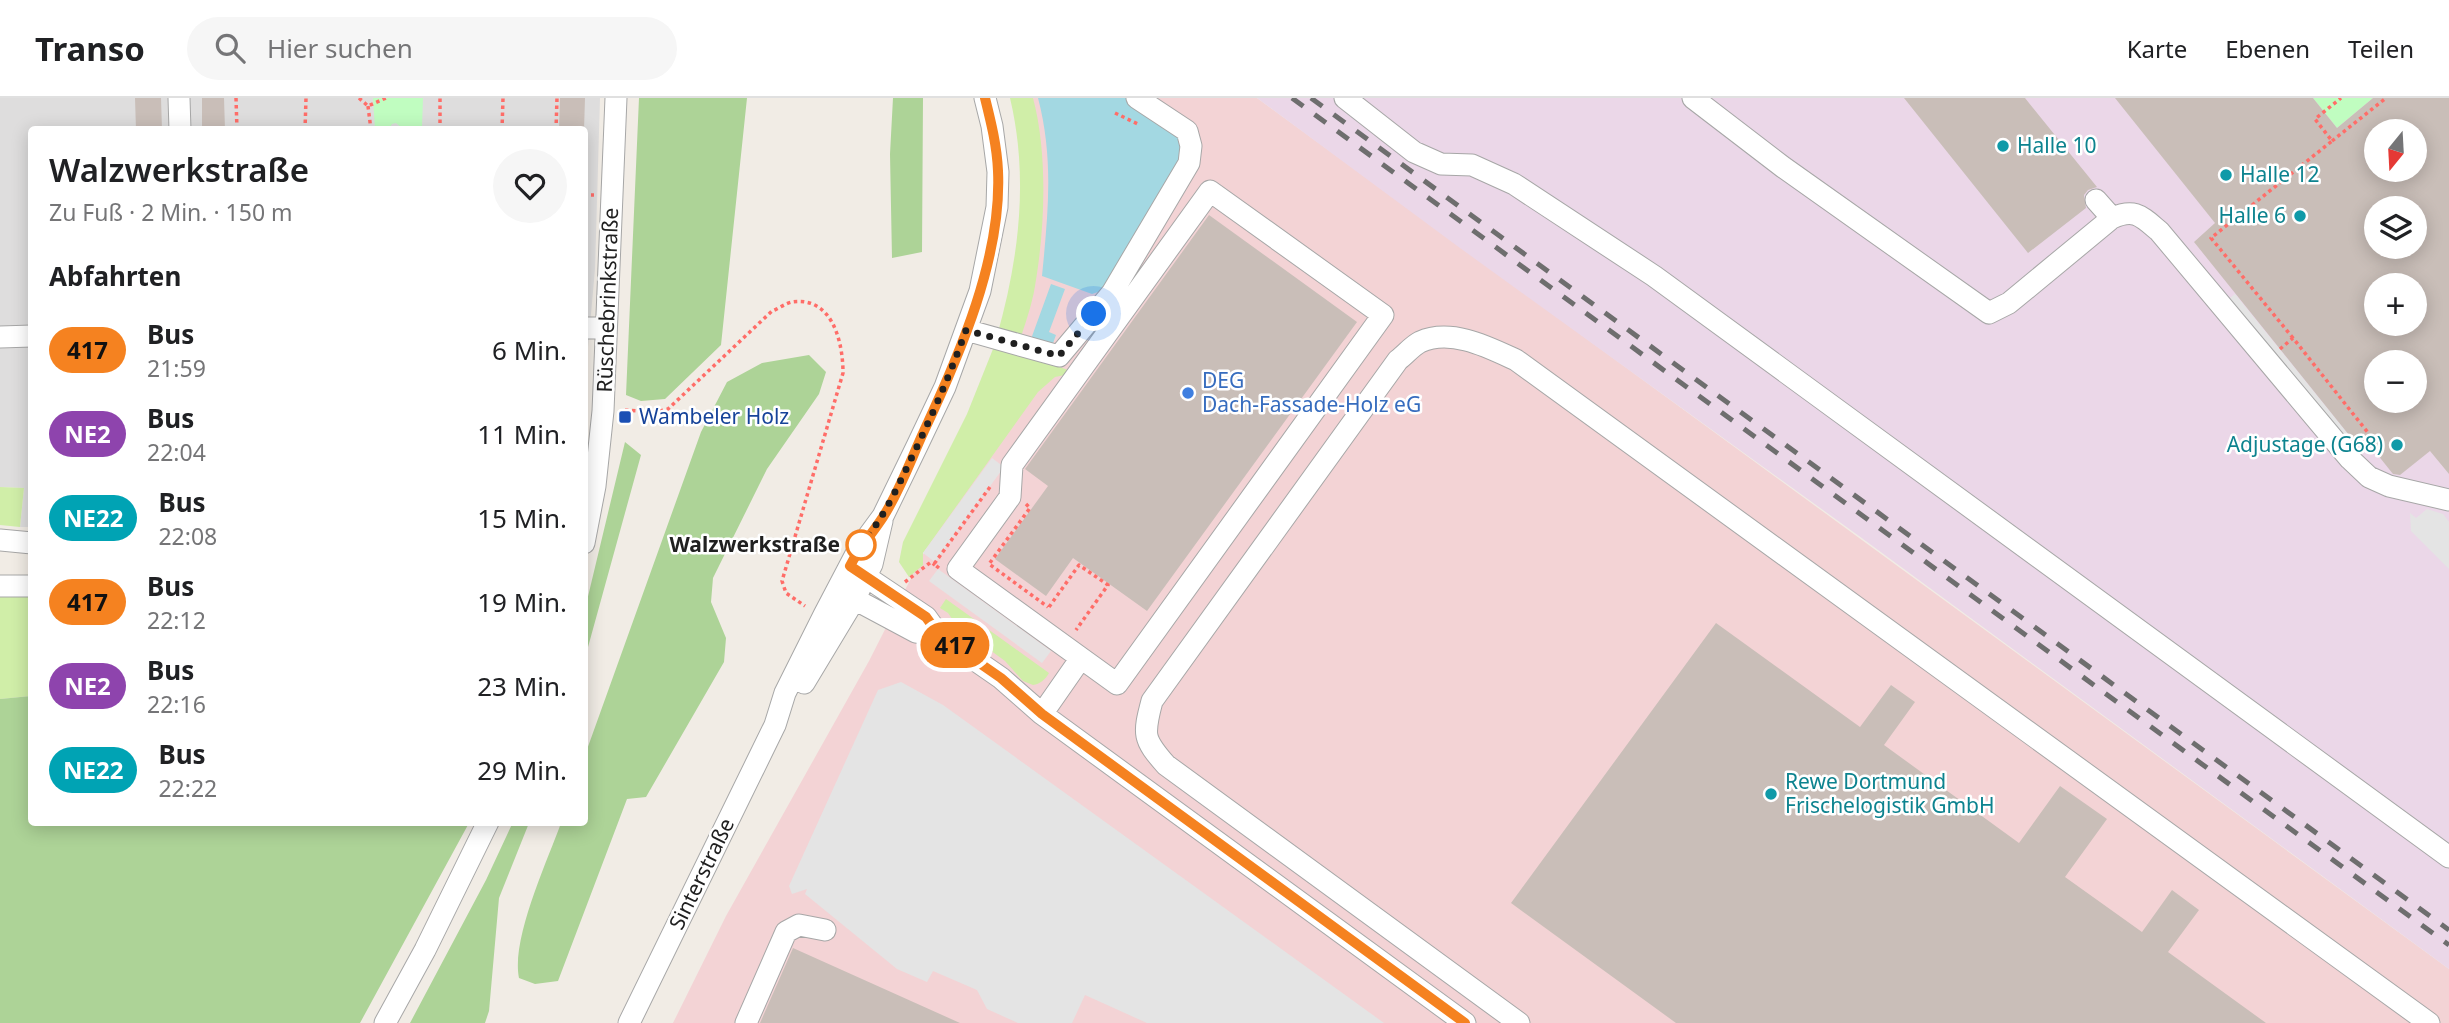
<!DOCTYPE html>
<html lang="de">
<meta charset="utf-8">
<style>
:root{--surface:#fff;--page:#f6f6f6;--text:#202124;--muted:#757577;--line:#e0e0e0}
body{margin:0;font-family:"Noto Sans",sans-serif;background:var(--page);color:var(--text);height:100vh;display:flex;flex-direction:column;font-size:26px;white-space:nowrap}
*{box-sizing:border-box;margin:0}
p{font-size:23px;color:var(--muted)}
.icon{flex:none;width:38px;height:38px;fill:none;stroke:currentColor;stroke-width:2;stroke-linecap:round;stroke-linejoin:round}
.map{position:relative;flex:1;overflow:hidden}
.sheet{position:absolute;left:28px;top:28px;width:560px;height:700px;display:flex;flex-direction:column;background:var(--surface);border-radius:7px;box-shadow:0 4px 18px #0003}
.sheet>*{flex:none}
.badge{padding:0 14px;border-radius:23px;font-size:24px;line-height:46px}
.needle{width:46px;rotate:198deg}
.controls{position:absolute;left:2364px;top:21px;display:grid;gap:14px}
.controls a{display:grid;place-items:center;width:63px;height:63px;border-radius:50%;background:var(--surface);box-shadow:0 4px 18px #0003;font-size:35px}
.you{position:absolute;width:35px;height:35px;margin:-18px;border:5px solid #fff;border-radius:50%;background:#1a73e8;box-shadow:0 0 0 10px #1a73e833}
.map>.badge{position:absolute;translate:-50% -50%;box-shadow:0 0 0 4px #fff}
h2{padding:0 21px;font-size:26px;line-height:63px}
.round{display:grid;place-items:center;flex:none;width:74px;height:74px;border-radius:37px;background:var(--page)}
.summary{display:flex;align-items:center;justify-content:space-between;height:119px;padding:0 21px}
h1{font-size:33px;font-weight:600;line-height:52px}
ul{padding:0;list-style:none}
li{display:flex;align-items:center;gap:21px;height:84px;padding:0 21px}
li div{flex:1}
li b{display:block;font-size:26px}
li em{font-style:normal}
li .badge{min-width:77px;font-weight:700;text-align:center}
header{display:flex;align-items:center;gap:42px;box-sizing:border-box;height:98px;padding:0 35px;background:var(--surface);border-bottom:2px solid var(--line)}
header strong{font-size:33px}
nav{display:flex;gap:38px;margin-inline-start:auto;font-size:24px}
.search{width:490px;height:63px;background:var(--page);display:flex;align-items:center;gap:18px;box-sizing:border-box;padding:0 24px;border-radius:38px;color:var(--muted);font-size:26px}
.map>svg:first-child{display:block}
.residential{fill:#dedddd}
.commercial{fill:#f3d3d5}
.industrial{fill:#ebd7e8;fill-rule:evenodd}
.grass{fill:#d0eea8}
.forest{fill:#add397}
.park{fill:#c0fdc0}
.parking{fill:#e4e4e4}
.water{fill:#a3d8e2}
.building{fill:#c9beb8;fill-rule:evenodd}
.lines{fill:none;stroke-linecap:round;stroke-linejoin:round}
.minor-casing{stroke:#a7a7a7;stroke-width:23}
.path{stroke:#ff6d68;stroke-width:3.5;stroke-dasharray:3.5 3.5;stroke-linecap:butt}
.minor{stroke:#fff;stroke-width:21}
.rail{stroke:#6e6e6e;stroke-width:5;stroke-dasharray:14 14;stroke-linecap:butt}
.line-casing{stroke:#fff;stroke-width:16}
.line{stroke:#f58220;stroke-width:10}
.walk{stroke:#202020;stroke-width:7;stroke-dasharray:0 12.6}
.culture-dot{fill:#0f9aa8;stroke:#fff;stroke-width:2.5}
.shop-dot{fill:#3f7fe0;stroke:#fff;stroke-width:2.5}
.transit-dot{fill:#1a4fb4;stroke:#fff;stroke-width:2.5}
.stop-dot{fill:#fff;stroke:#f58220;stroke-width:3.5}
.labels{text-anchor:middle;stroke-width:5;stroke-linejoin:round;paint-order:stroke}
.culture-label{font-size:21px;fill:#0d838f;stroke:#fff;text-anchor:start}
.street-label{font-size:21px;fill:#202020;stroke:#fff}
.shop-label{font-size:21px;fill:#366cbe;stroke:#fff;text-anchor:start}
.transit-label{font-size:21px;fill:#164399;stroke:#fff;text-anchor:start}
.stop-label{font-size:21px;font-weight:bold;fill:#202020;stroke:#fff;text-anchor:end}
</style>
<header>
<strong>Transo</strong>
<div class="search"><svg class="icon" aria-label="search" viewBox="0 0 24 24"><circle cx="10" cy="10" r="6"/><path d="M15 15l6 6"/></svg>Hier suchen</div>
<nav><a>Karte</a><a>Ebenen</a><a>Teilen</a></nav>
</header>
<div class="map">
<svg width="2449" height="925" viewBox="0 0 2449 925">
<rect width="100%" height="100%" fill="#f1ece5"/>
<path class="residential" d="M0,0H600L595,171L585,283L584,32H32V429H20L24,390L0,389Z"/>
<path class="commercial" d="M1017,0H1257L2449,871V925H673L726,818L869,563L1002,301L1033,58Z"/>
<path class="industrial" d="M1257,0H2449V871L1859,438L1460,150ZM2376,33H2415V72H2376ZM2376,110H2415V149H2376ZM2376,187H2415V226H2376ZM2376,264H2415V303H2376Z"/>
<path class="grass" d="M1010,0H1033C1048,56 1045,130 1035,188C1032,207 1025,226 1019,245L997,238C1019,160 1029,80 1010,0Z
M995,246L1068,272L1065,277L1055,279L1038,294L923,455V467L909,479L899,464L903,444L967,316Z
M0,389L24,390L20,429L0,427Z
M31,492V598L0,601V493Z
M946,501L1049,575C1045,582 1040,586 1033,587L1023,583L1005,563L957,528L948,515L940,510Z"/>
<path class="forest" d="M639,0H747L721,247L665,301L641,303L626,297Z
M893,0H923L922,154L892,160L890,56Z
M809,257L826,274L819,296L767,371L713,480L711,504L726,540L724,564L646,699L627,701L558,883L535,886L519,880C511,841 547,764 561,725L584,724L585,657L701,334L727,284L762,265Z
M625,344L641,357L585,560V511Z
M31,598L32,724L469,725L360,925H0V601Z
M513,724L529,725L499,800L489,913L485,925H410L486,782Z"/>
<path class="park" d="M373,0H423L422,30L403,31L396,25L392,26L389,31H375Z
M2313,0H2373L2337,30Z"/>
<path class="parking" d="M2235,196L2357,347L2350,354L2226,203Z
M992,360L1004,369L935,464L923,455Z
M2427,411L2443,416L2449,424V471L2411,433L2410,415L2416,420Z
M938,471L1051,553L1042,565L929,483Z
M901,584L943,607L1384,925H1147L1085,897L1072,925H1018L987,911L977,892L933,873L927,884L897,871L805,796L807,791L792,796L789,788L878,592Z"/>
<path class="water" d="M1038,0H1128L1181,37L1184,62L1104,192L1092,196L1042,178C1048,116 1054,61 1038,0Z
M1051,186L1065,191L1049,234L1056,237L1052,248L1031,241Z"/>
<path class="building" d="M135,0H161L162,32H136Z
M202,0H224L225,32H202Z
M560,0H585L584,32H559Z
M1904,0H2025L2097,89L2088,92L2084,97L2086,110L2028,155Z
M2115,0H2313L2337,30L2373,0H2449V376L2430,353L2400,377L2393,376L2365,341L2357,347L2194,144L2215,125ZM2376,33H2415V72H2376ZM2376,110H2415V149H2376ZM2376,187H2415V226H2376ZM2376,264H2415V303H2376Z
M1209,117L1357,224L1147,513L1073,460L1046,498L995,461L1048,388L1025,371Z
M1716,525L1860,629L1891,587L1915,604L1884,647L2019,745L2060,688L2107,721L2065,779L2142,834L2172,792L2199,812L2168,854L2266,925H1676L1511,805Z
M793,850L960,925H760Z"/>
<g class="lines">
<g class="minor-casing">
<path id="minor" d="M179,0L180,32
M1345,0L1414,54L1441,66L1472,67L1514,86L1654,178L2449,759
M1693,0L1783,69L1989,215L2009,205L2112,120C2135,110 2141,118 2159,133L2350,361L2369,379L2389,388L2449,402
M2096,102L2112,120
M584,230H606
M966,232L1059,258L1112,195L1189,65L1191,48L1187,33L1137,0
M0,239L32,238
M0,442L32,445
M584,445L595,388L603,313L616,0
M850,468L926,519L939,537L1001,580L1042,616L1465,925
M0,488H32
M843,495L916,534L939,537
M804,585L854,502L872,466L882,423
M1042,616L1081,560L1117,586L1383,217L1210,93L1012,367L1010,399L958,471L1081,560
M385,925L425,852L488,724
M629,925L775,627L785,595L824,517L858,452L883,418L917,348L945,289L980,193L997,109L998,74L992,28L985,0
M746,925L786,834L799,827L825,832
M1519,925L1166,667C1143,641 1143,637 1152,603L1398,262C1405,257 1412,248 1420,244C1451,230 1488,249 1516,262L2429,925"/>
</g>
<path class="path" d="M236,0L237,32
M359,0L368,8L386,0
M368,8L371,32
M1115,15L1140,27
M305,32L306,0
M440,32V0
M502,32L503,0
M556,32L557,0
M2332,43L2386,0
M584,97H594
M2293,240L2211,140L2332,43L2315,21L2341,0
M2280,251L2293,240L2369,336
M625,312L655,314L668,311L772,213C778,211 786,205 792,204C833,198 843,245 843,275L782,483L786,495L805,508
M1026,406L1030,410L989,466L1048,509
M939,470L934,466L990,389
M905,484L931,464L935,467
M1049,509L1079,467L1108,487L1076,532"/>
<use href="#minor" class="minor"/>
<path class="rail" d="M1292,0L2449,847
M1311,0L2449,832"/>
</g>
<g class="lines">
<g class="line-casing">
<path id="line" d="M985,0C991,24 997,48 998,73C1002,159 960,256 924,333C911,361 900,393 883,419C872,436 859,450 850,468L926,519L939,537L1001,580L1042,616L1465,925"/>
</g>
<use href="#line" class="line"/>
<path class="walk" d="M861,447C882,422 896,393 910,363C931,320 950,277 966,232L1059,258L1094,216"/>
</g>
<g class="culture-dot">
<circle cx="2003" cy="48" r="7"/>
<circle cx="2226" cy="77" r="7"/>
<circle cx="2300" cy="118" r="7"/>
<circle cx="2397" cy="347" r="7"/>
<circle cx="1771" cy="696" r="7"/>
</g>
<circle class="shop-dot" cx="1188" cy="295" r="7"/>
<rect class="transit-dot" x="618" y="312" width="14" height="14" rx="3.5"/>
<circle class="stop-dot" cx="861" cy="447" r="14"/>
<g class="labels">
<g class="culture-label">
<text x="2017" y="55">Halle 10</text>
<text x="2240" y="84">Halle 12</text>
<text x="2286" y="125" text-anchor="end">Halle 6</text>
<text x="2383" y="354" text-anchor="end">Adjustage (G68)</text>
<text x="1785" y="691">Rewe Dortmund<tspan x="1785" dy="24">Frischelogistik GmbH</tspan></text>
</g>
<g class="street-label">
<text transform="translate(608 202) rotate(-88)" y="7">Rüschebrinkstraße</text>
<text transform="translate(702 776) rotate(-64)" y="7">Sinterstraße</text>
</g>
<g class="shop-label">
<text x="1202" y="290">DEG<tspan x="1202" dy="24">Dach-Fassade-Holz eG</tspan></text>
</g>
<g class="transit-label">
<text x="639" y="326">Wambeler Holz</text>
</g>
<g class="stop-label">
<text x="840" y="454">Walzwerkstraße</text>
</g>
</g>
</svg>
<div class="controls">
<a><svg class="needle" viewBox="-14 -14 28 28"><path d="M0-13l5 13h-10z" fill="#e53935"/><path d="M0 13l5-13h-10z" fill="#757577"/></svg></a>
<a><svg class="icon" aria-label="layers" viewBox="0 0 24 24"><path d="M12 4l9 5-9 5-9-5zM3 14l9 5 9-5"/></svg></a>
<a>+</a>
<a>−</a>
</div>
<div class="you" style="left:1094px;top:216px"></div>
<b class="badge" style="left:955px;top:547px;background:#f58220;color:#111">417</b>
<section class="sheet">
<div class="summary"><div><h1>Walzwerkstraße</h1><p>Zu Fuß · 2 Min. · 150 m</p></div><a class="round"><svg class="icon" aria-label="heart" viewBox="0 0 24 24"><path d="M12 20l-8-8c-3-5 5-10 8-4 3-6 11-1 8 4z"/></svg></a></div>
<h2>Abfahrten</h2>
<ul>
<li><span class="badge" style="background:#f58220;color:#111">417</span><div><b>Bus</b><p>21:59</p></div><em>6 Min.</em></li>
<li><span class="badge" style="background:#8e44ad;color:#fff">NE2</span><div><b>Bus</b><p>22:04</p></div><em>11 Min.</em></li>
<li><span class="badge" style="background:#00a3b4;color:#fff">NE22</span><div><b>Bus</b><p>22:08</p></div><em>15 Min.</em></li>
<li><span class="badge" style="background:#f58220;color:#111">417</span><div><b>Bus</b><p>22:12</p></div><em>19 Min.</em></li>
<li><span class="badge" style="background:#8e44ad;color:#fff">NE2</span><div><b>Bus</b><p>22:16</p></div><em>23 Min.</em></li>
<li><span class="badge" style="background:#00a3b4;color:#fff">NE22</span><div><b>Bus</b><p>22:22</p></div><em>29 Min.</em></li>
</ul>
</section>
</div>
